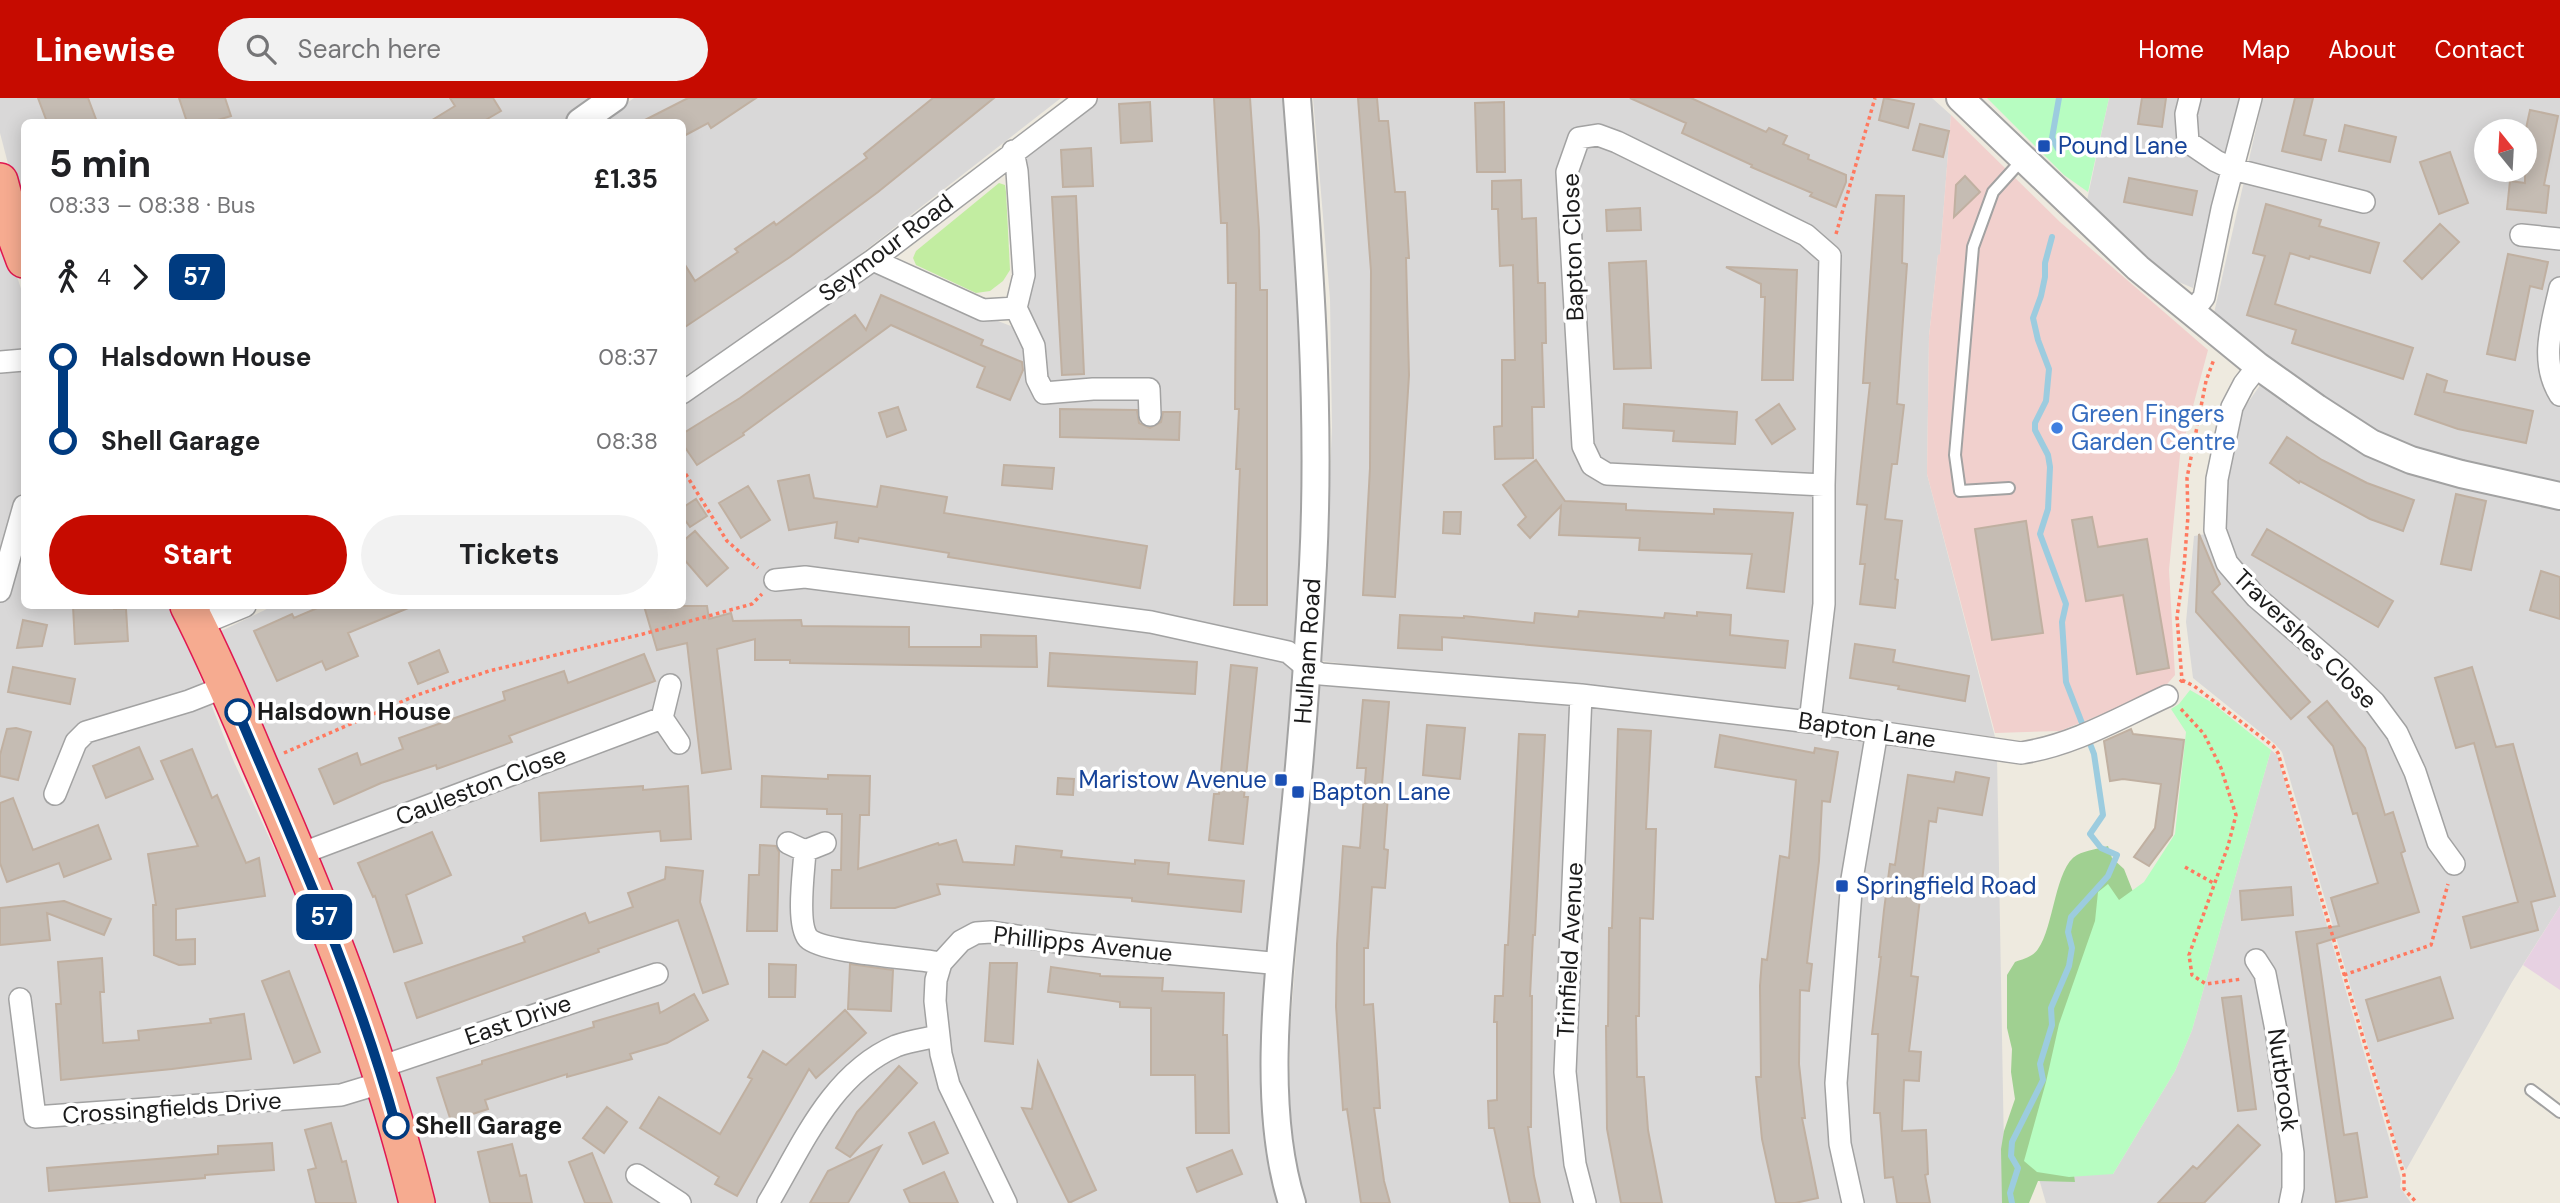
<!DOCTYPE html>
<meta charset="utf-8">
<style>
:root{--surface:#fff;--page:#f2f2f2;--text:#202124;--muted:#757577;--accent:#c60b00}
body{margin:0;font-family:"DM Sans",sans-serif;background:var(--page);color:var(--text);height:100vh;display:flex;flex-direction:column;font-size:26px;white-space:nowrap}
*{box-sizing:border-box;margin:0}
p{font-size:23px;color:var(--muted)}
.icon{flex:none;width:38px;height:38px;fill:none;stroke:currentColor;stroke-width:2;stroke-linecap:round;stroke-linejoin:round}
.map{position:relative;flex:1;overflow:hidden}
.panel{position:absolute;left:21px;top:21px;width:665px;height:490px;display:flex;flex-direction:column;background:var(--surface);border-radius:10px;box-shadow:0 4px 18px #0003}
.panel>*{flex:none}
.badge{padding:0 14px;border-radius:10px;font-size:24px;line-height:46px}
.needle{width:46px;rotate:342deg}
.controls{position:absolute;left:2474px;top:21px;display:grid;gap:14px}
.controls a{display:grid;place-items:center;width:63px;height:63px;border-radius:50%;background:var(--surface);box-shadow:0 4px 18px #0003;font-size:35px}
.map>.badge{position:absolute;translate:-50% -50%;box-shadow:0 0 0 4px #fff}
.legs{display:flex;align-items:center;gap:10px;height:77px;padding:0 28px;font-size:23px}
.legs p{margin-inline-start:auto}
.head{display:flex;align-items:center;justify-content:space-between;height:119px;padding:0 28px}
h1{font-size:38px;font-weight:700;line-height:52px}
.primary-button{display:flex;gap:14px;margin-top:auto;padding:14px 28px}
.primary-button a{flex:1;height:80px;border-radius:42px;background:var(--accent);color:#fff;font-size:28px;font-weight:700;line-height:80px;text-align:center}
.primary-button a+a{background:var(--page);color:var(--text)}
ul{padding:0 28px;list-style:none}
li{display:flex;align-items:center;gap:24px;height:84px;font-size:26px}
li i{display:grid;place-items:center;width:10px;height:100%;margin:0 9px;background:currentColor}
li i::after{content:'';width:18px;height:18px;margin:-9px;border:5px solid;border-radius:50%;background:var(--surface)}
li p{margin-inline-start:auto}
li:first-child i{background:linear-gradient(#0000 50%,currentColor 0)}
li:last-child i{background:linear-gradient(currentColor 50%,#0000 0)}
header{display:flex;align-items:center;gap:42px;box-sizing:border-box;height:98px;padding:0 35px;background:var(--accent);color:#fff}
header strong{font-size:33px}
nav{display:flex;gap:38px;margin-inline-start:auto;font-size:24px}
.search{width:490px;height:63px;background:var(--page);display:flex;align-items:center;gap:18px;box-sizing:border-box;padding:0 24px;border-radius:38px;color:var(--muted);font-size:26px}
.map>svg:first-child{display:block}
.residential{fill:#d9d8d8;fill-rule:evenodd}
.commercial{fill:#f1d0cd}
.industrial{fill:#e7d1e2}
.grass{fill:#c2eda1}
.forest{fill:#a0d091}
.park{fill:#b7fdc1}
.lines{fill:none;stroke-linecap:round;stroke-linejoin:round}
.stream{stroke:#9cccdf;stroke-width:6}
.building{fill:#c5bcb3;stroke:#c0b0a1;stroke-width:2}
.service-casing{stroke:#a2a2a2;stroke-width:14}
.minor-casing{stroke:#a2a2a2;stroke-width:24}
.tertiary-casing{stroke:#a2a2a2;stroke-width:30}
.trunk-casing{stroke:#e11851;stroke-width:38}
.path{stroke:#ff795f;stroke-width:3.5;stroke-dasharray:3.5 3.5;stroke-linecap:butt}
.service{stroke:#fff;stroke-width:10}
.minor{stroke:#fff;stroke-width:21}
.tertiary{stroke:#fff;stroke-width:26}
.trunk{stroke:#f6ab90;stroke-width:35}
.line-1-casing{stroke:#fff;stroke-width:16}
.line-1{stroke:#003b80;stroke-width:10}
.transit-dot{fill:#1a4fb4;stroke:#fff;stroke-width:2.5}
.shop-dot{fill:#3f7fe0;stroke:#fff;stroke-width:2.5}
.stop-1-dot{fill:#fff;stroke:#003b80;stroke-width:3.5}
.labels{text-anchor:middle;stroke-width:7;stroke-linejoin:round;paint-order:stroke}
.transit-label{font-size:24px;fill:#164399;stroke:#fff;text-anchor:start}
.street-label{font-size:24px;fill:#1b1b1b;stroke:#fff}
.shop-label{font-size:24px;fill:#366cbe;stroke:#fff;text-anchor:start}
.stop-label{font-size:24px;font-weight:bold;fill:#1b1b1b;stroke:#fff;text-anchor:start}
</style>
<header>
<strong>Linewise</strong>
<div class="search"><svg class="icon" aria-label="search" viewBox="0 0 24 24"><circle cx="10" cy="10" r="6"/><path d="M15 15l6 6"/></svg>Search here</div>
<nav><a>Home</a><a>Map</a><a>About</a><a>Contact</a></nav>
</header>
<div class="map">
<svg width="2560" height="1105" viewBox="0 0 2560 1105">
<rect width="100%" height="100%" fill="#eeeadf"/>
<path class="residential" d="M0,0H598L562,24H24V127L0,35Z
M634,0H1061L831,179L773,221L683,279L682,24H600Z
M1098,0H1286L1301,178L1306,380L1301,530L1287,639L1274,799L1281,1105H430L219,534L273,508H682L683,305L726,278L871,174L1029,235L1025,54Z
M1313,0H1932L1951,17L1940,157H1938L1929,238L1927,376L1995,639L1771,610L1468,581L1322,563L1332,329L1330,201Z
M2109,0H2239L2193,190L2169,180L2086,107Z
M2263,0H2560V385L2440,360L2393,341L2351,319L2280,269L2214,215ZM2487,33H2525V72H2487Z
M0,126L24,200V508H172L234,664L358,931L405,1105H0Z
M2263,283L2287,302L2560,410V808L2512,884L2406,1072L2401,1062L2282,654L2275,646L2193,580L2186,524L2194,438L2224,433L2223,402L2242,313Z
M1318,585L1663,614L1997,658L2004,1052L2007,1105H1306L1299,1083L1290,1017V931Z
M2271,652L2277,657L2401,1081L2400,1089L2411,1105H2046L2037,1074L2113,1076L2175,973L2192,932Z"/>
<path class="commercial" d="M1951,17L2060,124L2208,252L2180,357L2169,472L2175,577L2162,592L2060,633L1995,635L1927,376L1929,238L1938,157L1940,156Z"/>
<path class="industrial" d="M2560,808V892L2523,867Z"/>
<path class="grass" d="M999,85L1005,87L1006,94L1010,172L1003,183L990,193L976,195L916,167L913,160L916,153Z"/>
<path class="forest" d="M2108,748L2112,760L2124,771L2137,804L2073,1070L2075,1084L2038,1083L2029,1105H2002L2001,1051L2004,1033L2015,1001L2011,974L2012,951L2007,930V877L2015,864C2023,861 2033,859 2038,851C2054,829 2055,769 2077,757C2086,752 2099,751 2108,748Z"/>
<path class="park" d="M1987,0H2109L2088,94L2064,77Z
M2190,592L2211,604L2271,652L2192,932L2175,973L2113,1076L2069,1079L2037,1074L2024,1063L2046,984L2059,926L2095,823L2098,794L2108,786L2119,802L2144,784L2175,736L2186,634L2171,611L2179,606Z"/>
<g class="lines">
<path class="stream" d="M2058,51L2052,40L2059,0
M2012,1105L2010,1095L2018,1070L2011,1058L2012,1044L2043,982L2040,966L2052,927L2051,910L2069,868L2072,850L2068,834L2071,819L2108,778L2117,757L2101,750L2090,736L2103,717L2094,656L2066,584L2062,524L2066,506L2040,436L2048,411L2050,369L2048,357L2035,332V325L2046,303L2049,271L2038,242L2033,220L2041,198L2045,179V165L2052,139"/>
</g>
<path class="building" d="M38,0H88L97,24H47Z
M179,0H225L231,18L211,24H187Z
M450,0H493L501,13L482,24H429L455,8Z
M688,0H756L711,30L708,25L682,39V24H641Z
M933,0H994L878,94L790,159L682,231V162L695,183L738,154L735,151L774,124L776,127L867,60L864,56Z
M1214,0H1250L1259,132L1260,192H1267V507H1234L1240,371H1236L1239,311H1235L1236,185H1228L1227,125H1221Z
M1358,0H1377L1379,23H1388L1395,94H1405L1409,160H1406L1409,277L1395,499L1363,497L1370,370L1371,173Z
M1630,0H1691L1766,34L1769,30L1787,38L1783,46L1809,57L1808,61L1846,77V84L1836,109L1810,98L1812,95L1751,69L1752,67L1682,35L1686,25Z
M1884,0L1914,6L1908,30L1879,22Z
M2142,0H2166L2162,29L2138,26Z
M2295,0H2313L2304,37L2326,42L2321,62L2282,53Z
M1150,4L1152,43L1121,45L1119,6Z
M1504,4L1505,74H1477L1475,5Z
M2530,12L2558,18L2544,87L2549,88L2546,115L2507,111L2510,83L2525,85V35Z
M1920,26L1949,33L1943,59L1913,52Z
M2345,27L2396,39L2390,64L2339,53Z
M1091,50L1093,88L1063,89L1061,52Z
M2450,54L2468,105L2439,116L2420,64Z
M1965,78L1980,94L1954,119L1956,87Z
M2129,80L2197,93L2192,117L2124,104Z
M1521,82L1522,121L1536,120L1538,185H1545L1546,245H1542L1544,309H1532L1533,360L1495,361L1494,329L1502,328V262H1515L1513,167L1500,168L1498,111H1492V83Z
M1876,97L1904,98L1902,165L1907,166L1897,306L1904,307L1897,366H1892L1885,421L1902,423L1895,481L1898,482L1895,510L1860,506L1865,466H1860L1867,407L1857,406L1870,285H1863Z
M1076,98L1084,276L1062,277L1052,99Z
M2266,106L2321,122L2319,128L2379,145L2370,175L2310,158L2309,161L2290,155L2275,206L2413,250L2403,281L2292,245L2296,232L2247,217L2265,158L2253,155Z
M1640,110L1641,132L1607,133L1606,112Z
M2440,126L2459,144L2422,181L2404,163Z
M2508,156L2548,164L2542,191L2530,188L2515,262L2487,256Z
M1646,163L1651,270L1614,271L1609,165Z
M1726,169L1797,172L1793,282H1762L1765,199H1761V186Z
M881,197L983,242L981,247L1022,264L1023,272L1010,302L977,289L985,269L891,227L743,335L744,337L697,367L682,345V336L740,300L855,217L866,232Z
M2427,276L2447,283L2444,294L2533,313L2526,345L2458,331L2415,316Z
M1624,306L1737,314L1735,346L1673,343L1674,333L1623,330Z
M1779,306L1795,331L1772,346L1756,322Z
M898,309L906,332L887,339L879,315Z
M1060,311L1137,312L1139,325L1150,330L1161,324L1163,314H1180L1179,342L1060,339Z
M2287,339L2322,362L2367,385L2414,402L2403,433L2370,421L2300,383L2299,385L2270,365Z
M1536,362L1565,403L1626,406V412L1714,416V411L1793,415L1784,494L1747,490L1752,456L1639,452L1640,440L1559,437L1561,408L1530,440L1518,427L1526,419L1503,387Z
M1004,367L1054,370L1052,391L1002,387Z
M809,377L814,400L877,409L881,388L947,399L944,415L1147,448L1140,490L948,459L949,455L859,440L858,444L835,440L837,424L789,432L778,383Z
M748,388L770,422L741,440L719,405Z
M2456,396L2486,403L2471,472L2441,466Z
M696,401L707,418L690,429L682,418V410Z
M1444,414H1461L1460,436L1443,435Z
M2092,419L2098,449L2147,441L2169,570L2137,576L2123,497L2086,503L2072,422Z
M2026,423L2043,535L1992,542L1975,431Z
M2267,431L2393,503L2378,529L2252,457Z
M695,433L728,470L707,488L682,459V444Z
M2199,436L2220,486L2212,494L2310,604L2291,621L2196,514Z
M2541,473L2560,479V521L2530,512Z
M73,508H114V511H126L128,543L75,546Z
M322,508H413L348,535L358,558L326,572L322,563L277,583L254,533L292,516L294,520Z
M644,508H707L709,521L731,515L733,523L801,522L802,528L909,529V549H981V537L1036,538L1037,569L790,565V562H755V541L717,551L731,671L702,675L687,545L657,552Z
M1579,513L1664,520L1665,515L1697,518V514L1731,517L1730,537L1788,543L1785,570L1442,539V552L1398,550L1400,517L1464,520V518L1534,525L1535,515L1578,519Z
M23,522L47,527L42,548L17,550Z
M1855,546L1895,552L1893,564L1969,578L1965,603L1898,591L1899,588L1850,580Z
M439,552L448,574L418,586L409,565Z
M1050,555L1197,564L1195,596L1048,588Z
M644,556L655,583L509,638L512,644L437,671L436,667L381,685L334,706L319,671L357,655L361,667L403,651L399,640L505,602L503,594L564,573L568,585Z
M1231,567L1257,570L1244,699H1248L1243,746L1209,742L1214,696H1219Z
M13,569L75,581L70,606L8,594Z
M2472,569L2496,649L2513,646L2555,798L2531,804L2538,832L2471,850L2463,819L2518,804L2474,645L2456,650L2435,580Z
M1363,602L1389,604L1381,698H1388L1384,751L1388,752L1385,790L1372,789L1368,850H1364V907L1373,906L1380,1010H1374L1384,1083L1390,1105H1361L1347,1011L1343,1012L1336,909L1337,846L1343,748L1360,750L1366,670H1357Z
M2327,603L2365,650L2385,717L2393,714L2405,753L2401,755L2419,814L2317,846L2344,1037L2357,1035L2367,1099L2336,1104L2296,834L2339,828L2331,800L2378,785L2357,715L2353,716L2333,648L2308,619Z
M1427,627L1465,630L1460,681L1423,677Z
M16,630L31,634L18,682L0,678V657L7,631Z
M1618,631L1651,633L1646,731H1656L1653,821L1640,820L1639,918H1636L1637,979H1644L1648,1032L1662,1105H1621L1607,1031L1606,928H1608L1609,830H1612Z
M2131,631L2133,636L2184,642L2172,737L2149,768L2134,759L2155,730L2161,686L2123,681L2110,683L2104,643Z
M1519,636L1545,637L1535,837H1533L1530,898H1532L1531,1029H1528L1534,1078L1540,1105H1510L1494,1030H1489L1488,1003L1497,1002V924H1494L1495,898H1503L1505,847H1508Z
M1720,637L1814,655L1815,650L1838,654L1830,704L1822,703L1819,763L1807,865L1812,866L1809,893L1800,892L1799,966L1805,1020H1802L1818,1100L1795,1105H1776L1762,1041L1756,979H1761L1760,888L1762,861L1767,862L1780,758L1789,760L1796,682L1715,669Z
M139,649L153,681L106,700L93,668Z
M192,651L212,700L217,697L246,765L259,760L265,798L176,811V842L195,841V866L179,867L154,857L153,807H156L148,756L198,748L161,663Z
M1956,674L1989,680L1982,717L1938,710L1936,724L1929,723L1911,878L1918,879L1909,953L1921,954L1919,983L1904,982L1902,1033L1926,1032L1928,1076L1925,1077L1930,1105H1897L1893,1079L1885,1080L1880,1015H1874L1878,936H1872L1881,859H1879L1884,812L1890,766L1895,767L1908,677L1954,684Z
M828,677L870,678L869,717H860L858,771L938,745L939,747L956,742L963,764L1014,767L1016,748L1062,753L1061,759L1135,766V762L1169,765L1168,776L1244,783L1241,814L1132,803V800L937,786L940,796L895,810H831L832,772H841L842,716H827V711L761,709L762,678L828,681Z
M1058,680L1074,681L1073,697L1057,696Z
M643,688V692L688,688L691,741L661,743L660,733L541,743L539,695Z
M13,700L33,752L98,727L111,761L64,779L59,765L7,784L0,765V705Z
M432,734L451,777L406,797L422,845L394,854L375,798L373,799L358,765Z
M760,747L776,748L779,754L777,833H747L749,777H759Z
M666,769L703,773L700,804L728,886L703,895L678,822L598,851L599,854L417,920L405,885L525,844L523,839L585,815L589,825L633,809L628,795L665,781Z
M2291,789L2293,817L2242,822L2240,793Z
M64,803L111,821L104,837L47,815L50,842L0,847V810Z
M102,860L104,894H100L103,945L139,942L138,933L211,925L210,921L244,916L251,961L172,971L61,982L56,906H61L58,864Z
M990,865H1017L1013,946L985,943Z
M769,866L796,867L795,899H769Z
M850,866L893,872L891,913L848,911Z
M1051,869L1100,876V878L1163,880L1162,893L1224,895L1223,937H1227L1229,1035H1196L1195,977H1151V910L1120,909V904L1048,894Z
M289,873L320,954L294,965L262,883Z
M2440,879L2453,920L2378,943L2366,902Z
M694,896L708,922L667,945L630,956L632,961L567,979V976L485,1002L488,1011L451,1023L437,980L482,966V963L594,929L593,924L658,905L660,915Z
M2241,898L2256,1011L2238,1013L2222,900Z
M845,912L866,935L816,980L809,971L737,1098L715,1086L719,1079L640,1030L659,999L720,1036L752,981L748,979L763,953L786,967Z
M1038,964L1096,1092L1069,1105L1022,1010L1032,1011Z
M899,968L917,985L850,1059L836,1050L857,1014Z
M607,1009L627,1024L604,1055L583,1040Z
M934,1024L948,1055L923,1066L909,1035Z
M331,1025L342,1064L346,1063L356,1105H316L308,1072L316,1070L305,1032Z
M2238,1027L2260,1047L2204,1105H2158L2193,1068L2197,1071Z
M272,1045L274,1072L205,1077V1080L49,1093L47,1070L218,1056V1048Z
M512,1046L520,1078L526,1077L532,1105H490L478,1054Z
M881,1048L848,1105H810L828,1073Z
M1232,1052L1242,1076L1197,1094L1187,1070Z
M592,1055L612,1105H585L569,1064Z
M944,1074L958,1105H910L904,1092Z"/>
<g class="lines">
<g class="service-casing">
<path id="service" d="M2009,390L1960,393L1955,357L1973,149L1993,94L2022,62
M2531,992L2560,1014"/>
</g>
<g class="minor-casing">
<path id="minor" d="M2190,0L2186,16L2188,44L2216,63L2233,71L2364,104
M2521,137L2560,141
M873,162L983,212L1016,210L1024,177L1017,73L1013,53
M2560,190C2552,226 2539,263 2560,297
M1016,210L1034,248L1037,281L1044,295L1093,291H1149L1150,317
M2193,213L2204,199L2222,111L2251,0
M0,264L24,262
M2258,268L2244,286L2232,309L2217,381L2215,432L2227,465L2256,499L2341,572L2374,604L2397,635L2415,674L2438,744L2454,766
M682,295L873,162L1086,0
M775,482L805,479L1151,524L1288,554L1306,569L1321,576L1581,597L1810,624L2021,655C2074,647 2119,620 2167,598
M0,493L24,408
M199,527L245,508
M670,587L662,620L679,645
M1581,597L1565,974L1575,1066L1585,1105
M1810,624L1824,506V387L1830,158L1806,137L1617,44L1598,37L1579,40L1567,74L1583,348L1592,367L1607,376L1824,387
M55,696L76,644L86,634L189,603L227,588
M788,745L805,753L825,745
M805,753C804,773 796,825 808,840C822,855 917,860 941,865
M300,756L662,620
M2256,862L2265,876L2276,932L2293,1055V1090L2290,1105
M20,901L35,1019L341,997L384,984
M380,969L657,876
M637,1077L680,1105
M768,1105C802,1048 831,976 896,948C909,943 924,941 938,938
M1006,1105L949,987L941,956L935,903L936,882L941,865L961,843L976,835L991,834L1070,846L1281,866
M1853,1105L1840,1046L1836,985L1852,781L1877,633"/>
</g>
<g class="tertiary-casing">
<g id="tertiary">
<path d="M1960,0L2138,170L2258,268L2317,310L2371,345L2411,362L2461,376L2560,398"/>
<path d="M580,24L614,0"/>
<path id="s1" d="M1292,1105C1259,1000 1281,859 1291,751C1301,657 1308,562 1313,467C1321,312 1309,155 1297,0"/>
</g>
</g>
<g class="trunk-casing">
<path id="trunk" d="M0,83L14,135L24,162
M188,508C215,560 237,613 260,667C323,810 380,953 417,1105"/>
</g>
<path class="path" d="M1836,136L1875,0
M682,370L727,443L758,470
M2182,582L2194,588L2273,648L2278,655L2404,1077V1091L2417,1105
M2180,584L2182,582L2177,519L2184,469L2188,418L2187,380L2206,283L2214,261
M2181,611L2204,636L2221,670L2236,717L2228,748L2189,857L2192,877L2206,886L2242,881
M284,655L417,597L489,573L643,536L752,506L762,496
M2185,769L2215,786
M2344,877L2431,847L2448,786"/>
<use href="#service" class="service"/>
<use href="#minor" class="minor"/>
<use href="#tertiary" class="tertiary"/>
<use href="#trunk" class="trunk"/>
</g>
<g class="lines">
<g class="line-1-casing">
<path id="line-1" d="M238,614C296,751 357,885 396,1028"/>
</g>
<use href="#line-1" class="line-1"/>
</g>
<g class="transit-dot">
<rect x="2037" y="41" width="14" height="14" rx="3.5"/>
<rect x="1274" y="675" width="14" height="14" rx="3.5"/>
<rect x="1291" y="687" width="14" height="14" rx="3.5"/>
<rect x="1835" y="781" width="14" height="14" rx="3.5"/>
</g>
<circle class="shop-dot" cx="2057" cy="330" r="7"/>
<g class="stop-1-dot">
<circle cx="238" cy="614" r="12"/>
<circle cx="396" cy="1028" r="12"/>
</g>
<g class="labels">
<g class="transit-label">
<text x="2058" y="56">Pound Lane</text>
<text x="1267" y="690" text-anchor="end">Maristow Avenue</text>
<text x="1312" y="702">Bapton Lane</text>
<text x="1856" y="796">Springfield Road</text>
</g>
<g class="street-label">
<text transform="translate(1573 149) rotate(-92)" y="8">Bapton Close</text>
<text transform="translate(886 150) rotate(-37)" y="8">Seymour Road</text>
<text transform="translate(2305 541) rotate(44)" y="8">Travershes Close</text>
<text dy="8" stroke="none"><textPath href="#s1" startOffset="555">Hulham Road</textPath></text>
<text transform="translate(1867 632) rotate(8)" y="8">Bapton Lane</text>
<text transform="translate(481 688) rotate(-21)" y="8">Cauleston Close</text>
<text transform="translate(1083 846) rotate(6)" y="8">Phillipps Avenue</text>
<text transform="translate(1570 852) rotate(-87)" y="8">Trinfield Avenue</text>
<text transform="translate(518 922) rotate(-19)" y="8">East Drive</text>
<text transform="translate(2283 982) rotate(82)" y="8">Nutbrook</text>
<text transform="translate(172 1010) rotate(-4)" y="8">Crossingfields Drive</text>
</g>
<g class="shop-label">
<text x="2071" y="324">Green Fingers<tspan x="2071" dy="28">Garden Centre</tspan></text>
</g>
<g class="stop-label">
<text x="257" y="622">Halsdown House</text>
<text x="415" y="1036">Shell Garage</text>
</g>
</g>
</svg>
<div class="controls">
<a><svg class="needle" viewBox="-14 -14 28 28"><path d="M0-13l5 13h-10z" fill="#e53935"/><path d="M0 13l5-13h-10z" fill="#757577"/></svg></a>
</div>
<b class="badge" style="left:324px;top:819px;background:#003b80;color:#fff">57</b>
<section class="panel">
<div class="head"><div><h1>5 min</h1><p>08:33 – 08:38 · Bus</p></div><b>£1.35</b></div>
<div class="legs"><svg class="icon" aria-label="walk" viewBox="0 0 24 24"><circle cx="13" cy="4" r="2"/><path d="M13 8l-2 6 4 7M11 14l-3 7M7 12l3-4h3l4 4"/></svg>4<svg class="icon" aria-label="forward" viewBox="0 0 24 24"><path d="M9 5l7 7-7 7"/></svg><b class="badge" style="background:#003b80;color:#fff">57</b></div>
<ul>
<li><i style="color:#003b80"></i><b>Halsdown House</b><p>08:37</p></li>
<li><i style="color:#003b80"></i><b>Shell Garage</b><p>08:38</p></li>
</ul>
<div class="primary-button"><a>Start</a><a>Tickets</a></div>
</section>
</div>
